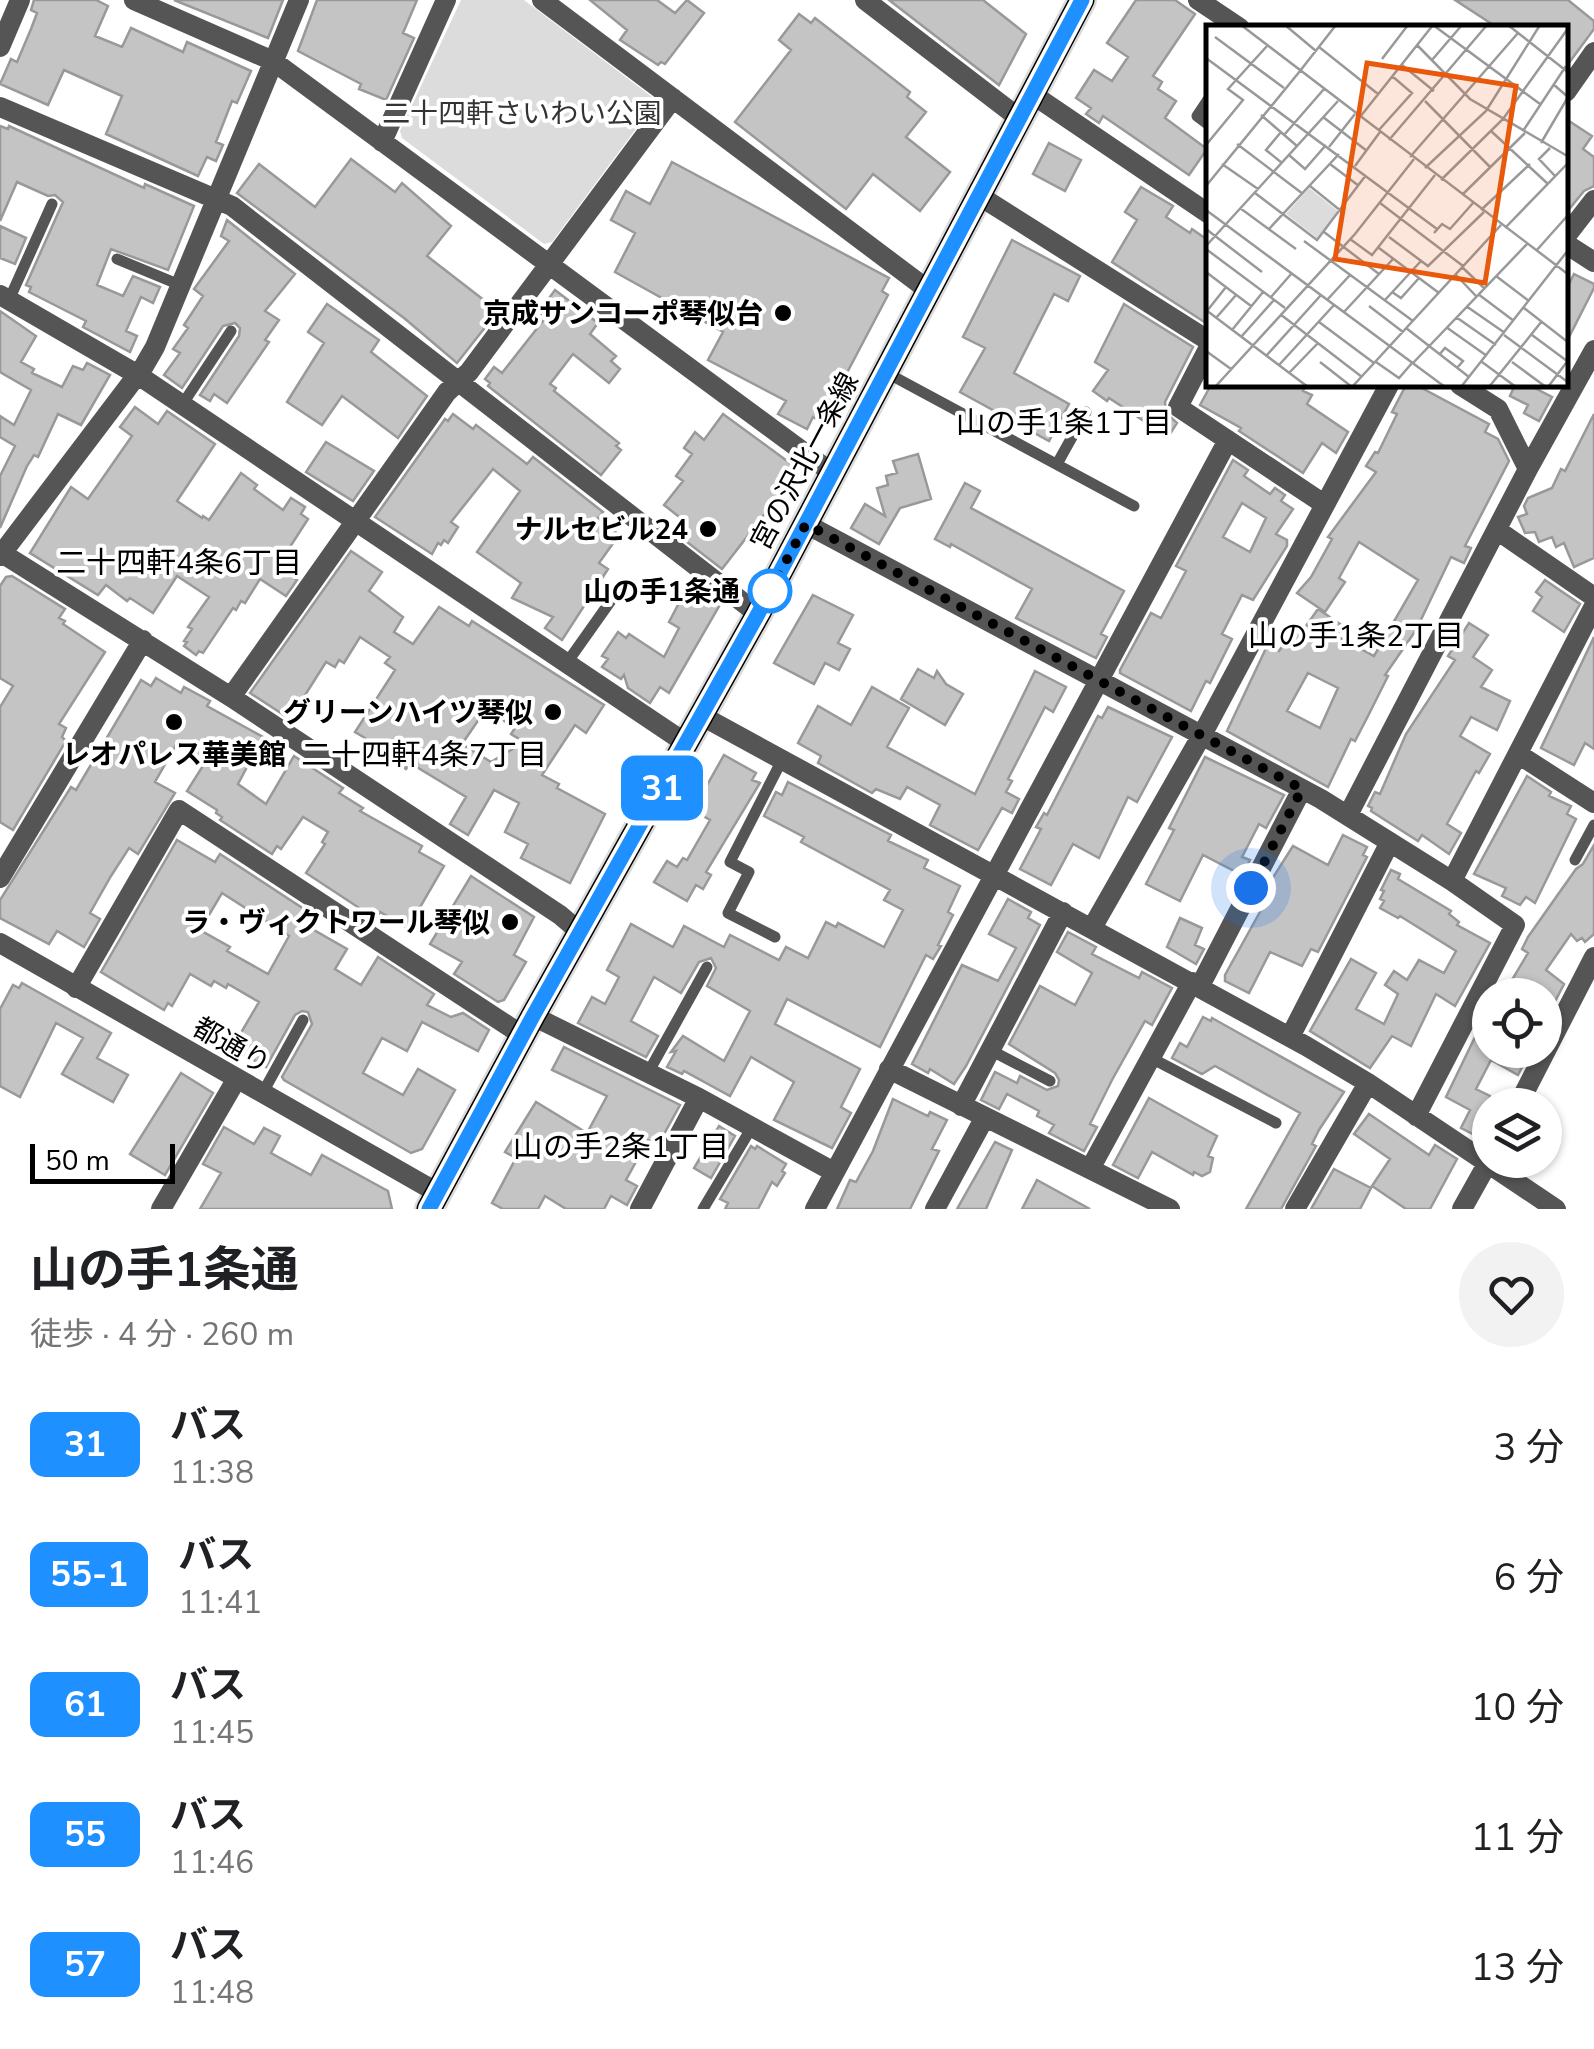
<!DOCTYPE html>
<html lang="ja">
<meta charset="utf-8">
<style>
:root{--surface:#fff;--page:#f2f2f2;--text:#202124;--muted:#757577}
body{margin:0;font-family:"Nunito Sans","Noto Sans JP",sans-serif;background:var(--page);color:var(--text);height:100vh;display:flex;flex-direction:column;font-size:38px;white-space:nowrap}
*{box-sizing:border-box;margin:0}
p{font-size:32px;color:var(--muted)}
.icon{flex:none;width:55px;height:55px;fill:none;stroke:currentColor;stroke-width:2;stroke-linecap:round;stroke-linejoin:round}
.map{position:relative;height:1209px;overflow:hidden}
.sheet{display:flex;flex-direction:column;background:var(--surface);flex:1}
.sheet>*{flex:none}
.badge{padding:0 20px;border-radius:15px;font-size:35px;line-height:65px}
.fabs{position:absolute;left:1472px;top:978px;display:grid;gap:20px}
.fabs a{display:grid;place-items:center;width:90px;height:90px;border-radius:50%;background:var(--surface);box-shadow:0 2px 8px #0004;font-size:50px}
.scale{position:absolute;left:30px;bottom:25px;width:145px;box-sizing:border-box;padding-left:10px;border:5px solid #000;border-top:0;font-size:28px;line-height:35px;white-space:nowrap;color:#000;-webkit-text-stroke:8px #fff;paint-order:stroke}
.you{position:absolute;width:50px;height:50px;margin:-25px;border:8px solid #fff;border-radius:50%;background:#1a73e8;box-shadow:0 0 0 15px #1a73e833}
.map>.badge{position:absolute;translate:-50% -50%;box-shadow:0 0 0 5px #fff}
.round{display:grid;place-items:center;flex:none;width:105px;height:105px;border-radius:52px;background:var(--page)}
.head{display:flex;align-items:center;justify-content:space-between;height:170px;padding:0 30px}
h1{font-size:48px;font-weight:700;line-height:75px}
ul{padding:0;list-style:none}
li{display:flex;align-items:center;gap:30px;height:130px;padding:0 30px}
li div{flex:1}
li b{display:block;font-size:38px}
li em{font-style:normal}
li .badge{min-width:110px;font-weight:700;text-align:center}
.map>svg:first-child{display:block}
.green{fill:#dcdcdc}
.building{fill:#c4c4c4;stroke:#999;stroke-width:2.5;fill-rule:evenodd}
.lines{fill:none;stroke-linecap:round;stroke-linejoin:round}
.primary-casing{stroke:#dbdbdb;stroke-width:30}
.service{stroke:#555;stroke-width:11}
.minor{stroke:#555;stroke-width:20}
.tertiary{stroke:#555;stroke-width:20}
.primary{stroke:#000;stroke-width:25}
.line-casing{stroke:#fff;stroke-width:22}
.line{stroke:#1e90ff;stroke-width:15}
.walk{stroke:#000;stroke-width:10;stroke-dasharray:0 18}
.poi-dot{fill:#000;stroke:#fff;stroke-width:4}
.stop-dot{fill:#fff;stroke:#1e90ff;stroke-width:5}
.labels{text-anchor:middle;stroke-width:8;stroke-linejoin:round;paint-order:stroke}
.park-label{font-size:28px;fill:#333;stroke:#fff}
.poi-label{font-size:28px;font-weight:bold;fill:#000;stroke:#fff;text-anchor:end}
.street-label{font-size:28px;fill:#000;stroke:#fff}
.stop-label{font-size:28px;font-weight:bold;fill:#000;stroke:#fff;text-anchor:end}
.neighbourhood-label{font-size:30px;fill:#000;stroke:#fff}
.inset-road{fill:none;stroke:#999;stroke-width:2.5}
.view{fill:#e8590c;fill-opacity:0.15;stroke:#e8590c;stroke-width:5}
.inset-edge{fill:none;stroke:#000;stroke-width:5}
</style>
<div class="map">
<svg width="1594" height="1209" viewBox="0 0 1594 1209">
<rect width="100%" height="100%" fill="#fff"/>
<path class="green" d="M461,0H524L652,97L653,106L552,242L544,244L402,138L400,131Z"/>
<path class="building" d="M34,0H96L108,6L95,36L122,47L131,28L183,52L187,42L251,71L237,103L232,101L216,142L223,145L216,161L207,157L198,176L106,134L122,96L64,70L48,105L0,84L11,59L17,62L31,29L37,13L31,10Z
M174,0H283L268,38Z
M317,0H417L403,33L414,38L386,100L359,89L361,84L298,51Z
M590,0H657L675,13L687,0L704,13L665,64L661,62L658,65L620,40L627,30Z
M889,0H983L1026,34L999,85Z
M1136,0H1175L1195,14L1153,76L1162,82L1158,89L1176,101L1165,118L1207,149L1189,175L1103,116L1099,123L1086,114L1091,108L1076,98L1094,70L1112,81L1128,57L1107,43Z
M1455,0H1568L1594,21V29L1566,67V28H1498Z
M799,14L811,23L815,18L910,92L907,97L926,112L906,137L950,172L920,211L873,174L846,209L735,122L791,50L779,40Z
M1566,119L1592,136L1583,149L1594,157V186L1584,191L1566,213Z
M0,126L8,129L9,126L144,188L145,184L194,206L168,270L111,249L97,285L123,296L133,276L160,287L153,303L141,297L126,331L137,336L130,352L83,327L86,321L29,292L31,287L26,285L63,202L55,195L48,196L17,182L0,221Z
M1049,143L1081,160L1065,191L1033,174Z
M351,159L395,192L402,183L451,226L427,256L498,311L457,363L404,318L237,193L259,164L315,207Z
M672,162L889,278L882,291L888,295L821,422L813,417L807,429L778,414L786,401L708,360L723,332L615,272L635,233L611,220L626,191L650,204Z
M1141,187L1173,206L1166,217L1190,233L1192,229L1209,241V325L1112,262L1137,220L1125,212Z
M227,220L295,274L265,311L279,320L265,340L269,342L227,403L214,394L210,401L200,395L239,336L240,328L235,323L223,326L182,388L164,375L180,353L173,349L188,328L184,325L203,296L194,289L229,241L221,236Z
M0,226L26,238L15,264L0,258Z
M1012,240L1080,276L1068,301L1054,294L1014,373L1069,404L1049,441L960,392L985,348L963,337Z
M1574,274L1594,284V288L1566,343V290Z
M555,290L598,323L590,334L616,356L611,361L620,369L609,383L573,354L550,384L556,388L554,391L619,443L616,446L621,450L601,475L488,386L490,383L485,379L494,367L502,373L546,317L539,312Z
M327,304L379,340L371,352L427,396L398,438L342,396L322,425L287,402L324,343L308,332Z
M1124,304L1193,347L1165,402L1166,413L1177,423L1168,437L1109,398L1107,401L1093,391L1108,370L1095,362Z
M0,311L36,336L21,362L34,369L32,373L62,387L73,366L83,370L87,363L110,375L81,425L58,414L38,457L34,455L27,466L0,528V476L15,446L0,437V416L14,425L31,390L0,372Z
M1211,385H1306L1303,391L1312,395L1307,404L1348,432L1336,453L1322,443L1303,473L1239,431L1241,428L1200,405Z
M1406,385H1416L1489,424L1485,432L1498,439L1509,461L1465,546L1471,548L1464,563L1451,557L1416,630L1385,675L1388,676L1368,716L1355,741L1351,739L1328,787L1227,731L1268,644L1279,651L1295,628L1301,633L1318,609L1343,626L1337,636L1374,656L1418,580L1359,542L1339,578L1345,582L1325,612L1297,593L1311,577L1332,539L1328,537L1376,472L1366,466L1375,452L1378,453L1397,414L1392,412ZM1308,673L1338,688L1320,728L1287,711Z
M1515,385H1529L1552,397L1539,421L1524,413L1528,405L1510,396Z
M135,407L158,424L167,411L215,444L177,501L202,518L203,516L209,520L241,473L257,485L254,489L283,510L291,498L305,507L301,514L308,519L277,567L297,580L286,596L260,579L245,603L241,601L236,610L233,608L203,653L199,651L196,655L184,646L187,642L184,641L192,629L188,627L209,597L177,576L153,613L130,598L127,601L106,585L98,595L30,553L71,487L88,499L132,436L120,427Z
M453,414L473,429L476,425L527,464L533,457L603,512L598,518L619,535L599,563L608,569L562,640L545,628L553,617L512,598L521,583L477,552L520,491L493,469L451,522L458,527L448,543L444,540L441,545L438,543L432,554L375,517L445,419L448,421Z
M723,414L794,466L777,489L781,493L722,569L678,535L687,523L664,505L683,481L676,476L692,454L684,448L695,432L704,440Z
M1594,414V558L1574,567L1564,543L1556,547L1552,537L1539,542L1535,532L1525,533L1518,517L1527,514L1524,506L1528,498L1552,488L1561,469L1565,471Z
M326,442L374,471L353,501L306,472Z
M918,454L931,499L900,508L879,544L851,528L865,504L885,516L877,488L888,485L886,476L897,473L893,461Z
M1233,460L1248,470L1244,476L1270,494L1275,488L1285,495L1281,501L1293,509L1276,534L1287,540V546L1253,600L1242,595L1222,634L1232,639L1210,683L1206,681L1191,711L1120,673V670L1151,613L1161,618L1186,571L1176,566ZM1242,503L1266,518L1250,552L1223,537Z
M965,483L980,491L971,508L1124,591L1101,634L1107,637L1096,658L1016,618L1032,589L951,544L950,547L935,539Z
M351,551L382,572L369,591L403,617L394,632L413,644L439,607L469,626L472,621L604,705L586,733L575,725L542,775L559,784L557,788L605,814L570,883L521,858L528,844L505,832L519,803L494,790L468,835L450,824L466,797L410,763L406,769L364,741L365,738L355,732L395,670L385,663L390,657L360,637L344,663L339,660L335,667L326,662L290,719L250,693ZM486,709L515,728L511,734L524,742L491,762L462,744Z
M12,576L65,609L59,618L65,621L63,624L105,652L59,724L66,728L62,737L66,741L13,830L0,822V707L13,686L0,678V586L6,577Z
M1545,580L1580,604L1564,632L1533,611L1542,597L1536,592Z
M690,582L721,603L669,693L660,687L650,703L628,688L624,675L621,679L602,667L608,659L602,656L618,632L626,638L629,634L664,657L679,628L669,622Z
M813,595L853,615L838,643L850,649L839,670L825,663L814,684L774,663Z
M1469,623L1488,635L1473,657L1492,670L1481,687L1510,701L1497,730L1471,717L1460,736L1490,754L1479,773L1476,771L1447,824L1461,833L1449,854L1422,835L1418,841L1371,811L1372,808L1368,806L1375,792L1380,794L1406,734L1455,660L1448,656Z
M1594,637V749L1585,743L1574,765L1541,748Z
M918,669L934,678L937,671L946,684L963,694L945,725L901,699Z
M1035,671L1066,687L1053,712L1045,707L1008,779L1012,781L1006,792L1019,799L1012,813L1002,808L978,850L930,825L940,805L907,787L900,799L876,789L872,793L818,763L821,756L798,743L818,706L851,725L872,687L909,708L887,747L975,794Z
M156,678L181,693L184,687L210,701L207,706L263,737L238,784L266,804L294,756L343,788L339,793L363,808L360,811L422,846L419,852L444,866L408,928L380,912L376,919L306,873L325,844L322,842L328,832L303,817L281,849L277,846L272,854L220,820L222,817L216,813L217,810L187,791L206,761L176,745L155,782L175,793L138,854L129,848L111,876L90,913L100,919L84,947L57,931L49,944L0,918V900L71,787L76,790L141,680L151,686Z
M1108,707L1172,737L1137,802L1128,797L1099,858L1073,844L1051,885L1020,869L1041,829L1036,827L1044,813L1047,815L1098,716L1102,718Z
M724,755L756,773L752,780L760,783L706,872L711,875L703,889L696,885L687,901L654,882L667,861L677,867L683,858L687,860L710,820L693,810Z
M1205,757L1284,795L1266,828L1259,824L1242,857L1250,860L1242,875L1203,855L1180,901L1146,884L1174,830L1169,828Z
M1527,776L1551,792L1549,796L1571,806L1567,814L1576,819L1535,903L1526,897L1520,905L1502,896L1506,888L1474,874Z
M788,782L891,835L888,841L928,860L924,868L960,886L948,912L953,915L938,945L941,946L933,959L926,955L880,1047L787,999L775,1024L860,1069L841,1107L851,1113L832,1148L774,1120L794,1082L751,1057L730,1096L684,1071L682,1074L667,1067L676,1051L671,1052L683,1036L724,1061L750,1011L707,986L716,968L711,958L699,962L681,993L654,977L631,1021L658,1036L646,1057L578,1023L592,997L605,1004L619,977L607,970L631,924L673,947L684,926L724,947L730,935L779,960L786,947L808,958L826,922L836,927L838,923L884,947L903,910L884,900L890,890L801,842L804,837L764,816L776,792L782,795Z
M1343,835L1367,847L1363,855L1367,857L1318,952L1311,949L1302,966L1270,952L1249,993L1225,981V975L1271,892L1267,887L1293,846L1328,865Z
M177,840L215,862L220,854L313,915L307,926L347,949L335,969L361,985L378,957L434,994L427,1005L451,1017L463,1013L489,1030L478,1051L422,1022L407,1051L382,1038L363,1073L403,1095L418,1069L455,1090L422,1149L411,1153L284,1080L282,1077L312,1024L308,1012L302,1011L295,1015L266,1067L232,1048L259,1002L228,984L226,988L214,981L211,986L190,974L172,1006L168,1003L164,1010L101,972ZM222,893L289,936L268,974L227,951L230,947L200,930Z
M1594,845V934L1585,942L1582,938L1577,941L1571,934L1546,970L1564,984L1545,1021V995H1503L1528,953L1522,949L1528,937L1576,869L1583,864Z
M1391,870L1400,874L1398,879L1451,911L1449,914L1459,922L1457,925L1490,943L1455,1006L1436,994L1411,1046L1392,1036L1370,1068L1310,1031L1351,959L1376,973L1356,1009L1384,1024L1398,994L1385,985L1394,971L1407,980L1419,960L1444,973L1456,951L1400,916L1398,918L1380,908L1384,901L1380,899L1384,891L1381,890Z
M471,876L534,917L514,955L526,962L504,1000L498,1002L454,974L462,962L430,944Z
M1008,899L1031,912L1028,918L1040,925L966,1066L954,1084L930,1069L928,1073L912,1064L962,965L998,981L1016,948L989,934Z
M1180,918L1202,928L1195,945L1204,949L1196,964L1167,947Z
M1068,932L1096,947L1092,954L1139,978L1142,972L1172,988L1152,1025L1145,1021L1112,1080L1090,1124L1097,1127L1084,1151L1049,1133L1054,1125L1037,1116L1039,1111L1007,1094L999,1109L981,1100L995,1072L1017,1083L1020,1076L1047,1090L1058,1086L1059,1080L1055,1073L1009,1044L1040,986L1075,1005L1092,973L1057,952Z
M22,983L111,1033L97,1058L128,1075L113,1102L62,1074L83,1038L56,1023L20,1097L0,1086V1009L13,985L19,988Z
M1490,1006V1050H1531L1518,1075L1491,1060L1476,1089L1490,1096V1143L1461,1128L1470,1110L1446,1097Z
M1203,1017L1211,1021L1212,1018L1344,1092L1319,1130L1312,1144L1316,1146L1281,1209H1246L1300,1113L1215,1066L1202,1074L1172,1058L1180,1043L1187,1047Z
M564,1047L680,1105L658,1145L648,1140L626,1180L637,1186L627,1205L611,1196L604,1209H566L545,1196L538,1209H503L492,1203L516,1158L505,1152L536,1102L587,1133L607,1096L552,1070Z
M181,1073L213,1093L165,1175L130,1154Z
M1149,1098L1217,1136L1208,1156L1213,1158L1210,1172L1202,1176L1194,1172L1193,1175L1152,1152L1138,1178L1113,1165Z
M893,1099L928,1116L930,1112L947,1120L932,1149L939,1151L910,1209H837L850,1180L856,1182L873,1151Z
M1369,1114L1429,1155L1435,1145L1457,1159L1430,1209H1406L1372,1186L1390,1159L1354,1134Z
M719,1126L735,1136L711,1178L694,1168Z
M224,1127L254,1144L264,1128L280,1136L271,1153L311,1175L322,1155L388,1191L392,1209H200L221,1173L203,1164Z
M995,1142L1012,1150L986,1209H957Z
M751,1146L755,1149L757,1146L786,1164L782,1171L785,1173L777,1186L772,1182L758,1209H725L728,1203L720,1199Z
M1334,1169L1371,1188L1360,1209H1311Z
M1037,1180L1090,1209H1022Z"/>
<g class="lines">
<g class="primary-casing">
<path id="primary" d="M429,1209L533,1016L758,614L1082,0"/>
</g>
<path class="service" d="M1209,98L1197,116L1209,125
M117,259L180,285
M9,300L52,204
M887,373L1134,506
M182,405L231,331
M1057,464L1086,412
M566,664L622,585
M1575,860L1594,825
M775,937L728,913L749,872L730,862L782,760
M992,1051L1050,1081
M1151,1058L1276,1123
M648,1073L707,967
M262,1094L303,1020
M703,1209L752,1127"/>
<path class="minor" d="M134,0L273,61L832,473
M542,0L928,290
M865,0L1019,118
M1198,0L1240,28
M0,47L20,0
M1566,92L1594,52
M1032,94L1209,214
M0,107L232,206L758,614
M382,142L446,0
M978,195L1209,341
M1566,236L1594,200
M1566,244L1594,262
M0,295L138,375L687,744
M1209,347L1178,407L1324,504
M1528,469L1594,350
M806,524L1321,799L1452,881L1515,925L1416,1116
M1497,530L1594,597
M0,552L231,697L560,915L580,932
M0,556L144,366L155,347L299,0
M231,697L447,392L469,372L673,98
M702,716L1306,1046L1368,1083L1556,1209
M1518,754L1594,803
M1348,815L1528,469L1498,409L1460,385
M0,878L143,640
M1452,881L1594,606
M1092,928L1203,733L1389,385
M1200,986L1302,789
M76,988L179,810L522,1035
M533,1016L699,1098L834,1172
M1290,1037L1390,842
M889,1069L1170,1209
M1518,1105L1594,957
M961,1106L1063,912
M1090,1169L1192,982
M161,1209L236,1080
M640,1209L699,1098
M815,1209L1228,440
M935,1209L985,1117
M1295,1209L1368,1083
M1462,1209L1490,1159"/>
<path class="tertiary" d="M0,943L438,1193"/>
<use href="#primary" class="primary"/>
</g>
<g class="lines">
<g class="line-casing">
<path id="line" d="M429,1209L533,1016L758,614L1082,0"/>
</g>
<use href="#line" class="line"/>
<path class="walk" d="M770,591L806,524L1302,789L1251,888"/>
</g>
<g class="poi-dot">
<circle cx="783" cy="313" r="10"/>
<circle cx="708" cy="529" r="10"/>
<circle cx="553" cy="712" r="10"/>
<circle cx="174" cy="722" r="10"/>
<circle cx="510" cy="922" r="10"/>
</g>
<circle class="stop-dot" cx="770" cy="591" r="20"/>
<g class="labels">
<g class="park-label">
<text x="522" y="123">二十四軒さいわい公園</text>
</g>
<g class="poi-label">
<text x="763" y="323">京成サンコーポ琴似台</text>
<text x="688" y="539">ナルセビル24</text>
<text x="533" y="722">グリーンハイツ琴似</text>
<text x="174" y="764" text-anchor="middle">レオパレス華美館</text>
<text x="490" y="932">ラ・ヴィクトワール琴似</text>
</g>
<g class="street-label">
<text transform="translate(804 461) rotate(-62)" y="10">宮の沢北一条線</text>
<text transform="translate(232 1045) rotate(30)" y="10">都通り</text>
</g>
<g class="stop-label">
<text x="740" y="601">山の手1条通</text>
</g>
<g class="neighbourhood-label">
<text x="1064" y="433">山の手1条1丁目</text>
<text x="179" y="573">二十四軒4条6丁目</text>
<text x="1356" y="646">山の手1条2丁目</text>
<text x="424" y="765">二十四軒4条7丁目</text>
<text x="621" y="1157">山の手2条1丁目</text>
</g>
</g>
<g transform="translate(1206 25)">
<rect width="362" height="362" fill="#fff"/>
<path d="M103,163L132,186L111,213L80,189Z" fill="#dcdcdc"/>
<path class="inset-road" d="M35,0L363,250M79,0L110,26M227,0L334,79M302,0L363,48M9,12L78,63M211,20L264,74L363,132M113,22L172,69M0,33L231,204M176,34L202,0M226,35L256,0M196,40L228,66M94,46L130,0M219,76L285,143M55,90L91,121M117,92L161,126M154,92L227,0M172,106L206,68L186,51M285,106L342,159M317,106L360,41M75,107L60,125L76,138M78,110L118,64M183,115L281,0M335,118L362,72L347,59M31,119L97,169M0,120L37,75L22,64L61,21M123,122L149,89M344,123L333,134L349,151M83,130L99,144L120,120M204,132L312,8M16,139L52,164M124,139L153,161M149,141L174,107M219,143L280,86L334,0M235,155L297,94L363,2M0,161L94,46M104,161L135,186M49,168L111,215L160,150M256,170L319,108M174,178L257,241M34,183L90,224M0,185L239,362M275,185L324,139M299,203L363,137M0,204L56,247M63,204L133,129M118,207L173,249M228,208L236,199L244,204L267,178M183,212L222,241L278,187M144,214L166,230L229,150M98,216L207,296M0,221L132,76M173,223L233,268M0,224L79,283M330,226L363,189M256,242L278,263M0,247L45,281M249,249L270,271M290,251L323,276M186,267L195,273L213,253M272,269L308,296M65,272L86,248M121,275L144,250M179,275L215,236M163,281L197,307M260,281L299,308M318,283L363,318M0,285L102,362M1,286L20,262M138,287L187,234M74,289L156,352M250,292L290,320M10,293L30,270M113,297L168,338M240,302L281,331M200,303L263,352M26,305L57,267M298,310L363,358M326,310L361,336M35,312L68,275M0,326L25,344M233,330L239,323L257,336L251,343M60,331L115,270M114,337L146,362M170,337L193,353L206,338M276,337L310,362M306,337L340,362M207,338L321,219M73,340L128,280M83,348L112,318M9,362L149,209L208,134M146,362L295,200M255,362L363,224M283,362L336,296M342,362L363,334"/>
<path class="view" d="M161,38L310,61L279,258L129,234Z"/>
<rect width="362" height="362" class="inset-edge"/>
</g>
</svg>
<div class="fabs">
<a><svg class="icon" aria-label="locate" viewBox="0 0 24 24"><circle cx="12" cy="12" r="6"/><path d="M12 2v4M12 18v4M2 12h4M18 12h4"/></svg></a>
<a><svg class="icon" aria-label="layers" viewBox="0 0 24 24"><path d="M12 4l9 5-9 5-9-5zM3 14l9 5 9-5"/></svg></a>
</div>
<div class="scale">50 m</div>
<div class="you" style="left:1251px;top:888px"></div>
<b class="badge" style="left:662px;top:788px;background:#1e90ff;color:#fff">31</b>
</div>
<section class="sheet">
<div class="head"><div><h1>山の手1条通</h1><p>徒歩 · 4 分 · 260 m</p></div><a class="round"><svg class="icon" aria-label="heart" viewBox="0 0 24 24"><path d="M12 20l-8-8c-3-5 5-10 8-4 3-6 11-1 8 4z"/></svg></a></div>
<ul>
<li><span class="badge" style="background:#1e90ff;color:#fff">31</span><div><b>バス</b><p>11:38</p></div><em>3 分</em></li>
<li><span class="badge" style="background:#1e90ff;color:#fff">55-1</span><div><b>バス</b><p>11:41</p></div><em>6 分</em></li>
<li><span class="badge" style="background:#1e90ff;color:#fff">61</span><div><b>バス</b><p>11:45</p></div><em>10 分</em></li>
<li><span class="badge" style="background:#1e90ff;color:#fff">55</span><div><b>バス</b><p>11:46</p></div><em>11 分</em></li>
<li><span class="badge" style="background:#1e90ff;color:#fff">57</span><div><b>バス</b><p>11:48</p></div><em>13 分</em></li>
</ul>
</section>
